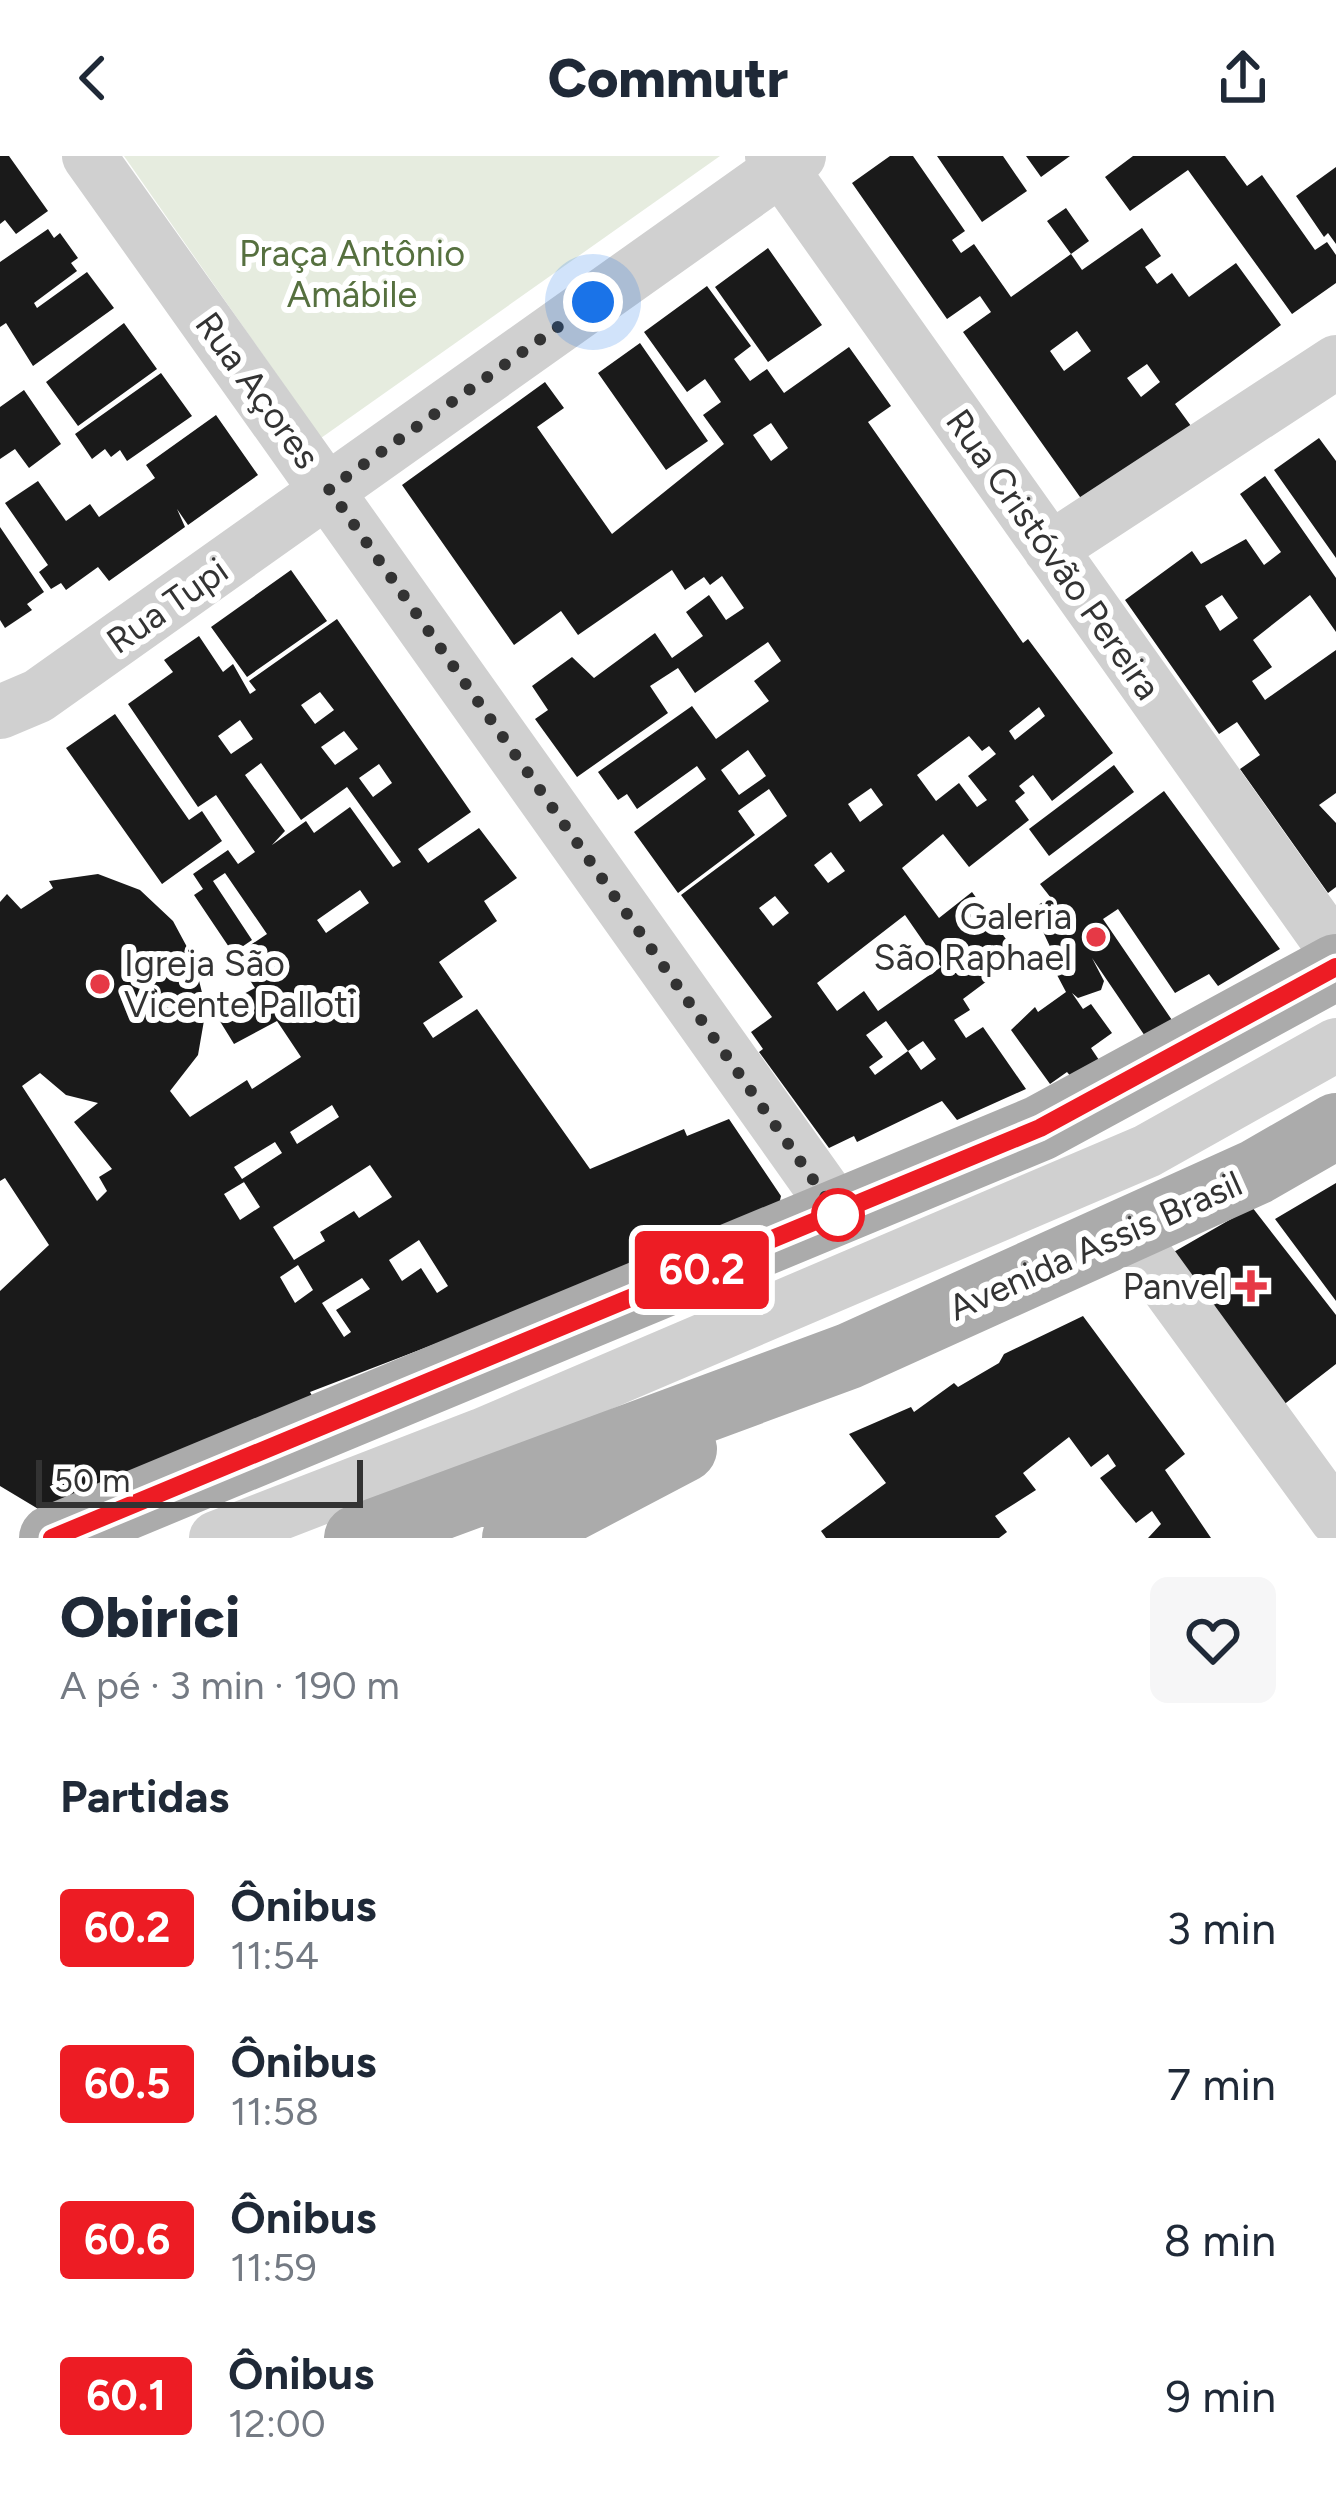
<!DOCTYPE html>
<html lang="pt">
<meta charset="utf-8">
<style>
:root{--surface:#fff;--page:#f6f6f7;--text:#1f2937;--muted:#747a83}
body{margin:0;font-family:Figtree,sans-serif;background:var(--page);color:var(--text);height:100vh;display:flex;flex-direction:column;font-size:45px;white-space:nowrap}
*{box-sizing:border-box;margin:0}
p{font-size:39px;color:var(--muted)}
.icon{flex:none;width:66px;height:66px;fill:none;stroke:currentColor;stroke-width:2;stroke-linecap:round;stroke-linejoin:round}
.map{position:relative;height:1382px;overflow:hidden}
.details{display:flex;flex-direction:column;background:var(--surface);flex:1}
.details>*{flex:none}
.badge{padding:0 24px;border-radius:9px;font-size:42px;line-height:78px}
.scale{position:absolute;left:36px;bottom:30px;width:327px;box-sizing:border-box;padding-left:12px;border:6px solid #333;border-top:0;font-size:33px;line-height:42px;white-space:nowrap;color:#333;-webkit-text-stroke:9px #fff;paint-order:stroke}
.you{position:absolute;width:60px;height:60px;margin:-30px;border:9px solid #fff;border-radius:50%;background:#1a73e8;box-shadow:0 0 0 18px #1a73e833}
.map>.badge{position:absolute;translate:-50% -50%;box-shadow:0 0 0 6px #fff}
h2{padding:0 60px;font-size:45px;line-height:108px}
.round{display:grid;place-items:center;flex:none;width:126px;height:126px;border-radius:18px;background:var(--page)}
.head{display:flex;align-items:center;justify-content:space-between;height:204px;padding:0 60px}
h1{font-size:57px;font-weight:800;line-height:90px}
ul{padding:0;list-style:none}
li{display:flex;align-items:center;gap:36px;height:156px;padding:0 60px}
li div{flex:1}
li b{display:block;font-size:45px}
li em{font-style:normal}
li .badge{min-width:132px;font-weight:700;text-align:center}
header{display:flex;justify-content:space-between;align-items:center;height:156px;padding:0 60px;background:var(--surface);font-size:54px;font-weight:800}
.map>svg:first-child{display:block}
.green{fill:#e6ecdf}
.building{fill:#1a1a1a;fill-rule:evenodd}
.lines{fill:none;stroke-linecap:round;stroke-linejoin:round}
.minor{stroke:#d0d0d0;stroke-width:54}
.major{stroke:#ababab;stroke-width:66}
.line-casing{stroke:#fff;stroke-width:27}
.line{stroke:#ed1c24;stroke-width:18}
.walk{stroke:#333;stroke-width:12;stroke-dasharray:0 21.6}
.poi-dot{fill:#e63946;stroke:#fff;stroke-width:4.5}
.stop-dot{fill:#fff;stroke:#ed1c24;stroke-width:6}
.labels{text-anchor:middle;stroke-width:12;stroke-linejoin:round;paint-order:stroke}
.park-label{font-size:36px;fill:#56703f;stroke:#fff}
.street-label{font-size:36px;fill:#333;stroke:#fff}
.poi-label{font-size:36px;fill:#333;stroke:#fff;text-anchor:end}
</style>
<header><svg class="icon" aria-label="back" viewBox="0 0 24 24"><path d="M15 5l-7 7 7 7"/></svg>Commutr<svg class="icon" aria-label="share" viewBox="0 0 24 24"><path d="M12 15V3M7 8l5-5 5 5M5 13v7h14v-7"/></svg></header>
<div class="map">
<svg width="1336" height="1382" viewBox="0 0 1336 1382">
<rect width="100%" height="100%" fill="#fff"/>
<path class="green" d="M124,0H720L321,282Z"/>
<path class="building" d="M0,0H9L48,55L16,78L5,64L0,68Z
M890,0H913L965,75L952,84L961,97L974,88L1011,141L1071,98L1082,114L1142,72L1161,100L1145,111L1157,128L1172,117L1189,141L1236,107L1281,169L1175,248L1191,270L1085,348L963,176L991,156L980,140L947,163L852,27ZM1077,175L1091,195L1064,215L1050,195ZM1147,208L1160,226L1141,241L1127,222Z
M937,0H1003L1027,35L982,66Z
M1026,0H1070L1041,21Z
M1133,0H1225L1247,30L1262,19L1315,94L1327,86L1336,99V127L1292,158L1188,14L1130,55L1105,21Z
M1336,11V88L1328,77L1324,81L1296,40Z
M1066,52L1089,85L1071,98L1047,65Z
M48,73L54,82L60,77L78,102L71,107L77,115L34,147L37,152L87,116L114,152L33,210L6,167L0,171V106Z
M768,92L822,169L768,206L715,131Z
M707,130L751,190L734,203L750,225L767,213L784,237L849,191L891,250L868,266L1023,487L1028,483L1113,597L1052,645L1033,619L1019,630L1025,637L1015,645L1029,664L969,711L943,678L902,712L939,762L972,736L1016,797L983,820L987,825L963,843L970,854L954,864L966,882L983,871L1026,933L957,964L942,945L857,986L854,980L829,992L759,896L763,893L751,876L772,861L681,739L787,660L769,633L738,655L755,679L678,737L634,676L706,623L697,610L637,653L627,638L618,644L598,616L692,550L716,583L769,545L754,525L781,505L768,486L695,537L678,512L650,530L668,557L577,621L535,563L548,554L532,530L572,501L594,522L655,477L672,502L703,480L686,456L709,439L726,464L744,452L722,420L710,429L704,421L685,434L672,414L578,479L561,455L514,489L402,329L545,226L564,252L537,271L612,378L724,288L703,259L721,246L705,223L687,236L644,176ZM771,267L788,292L771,305L753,279ZM1039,551L1045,560L1015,584L1009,575ZM969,580L982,595L989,590L996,598L968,620L987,644L977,651L959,627L936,645L917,619ZM748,594L766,620L739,639L721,614ZM871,632L883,649L860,666L848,648ZM831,696L845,715L828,727L814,709ZM775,740L789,757L773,770L759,752ZM905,759L941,811L878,855L864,835L837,855L817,827ZM886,865L908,895L923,885L936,903L921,914L908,895L875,919L869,911L883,901L866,879Z
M124,167L157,213L78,270L46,226Z
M640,187L708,285L666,314L598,217Z
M161,217L192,260L127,305L120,294L111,301L105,293L92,303L75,278Z
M24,234L61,288L29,312L15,293L0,303V251Z
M216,259L258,319L188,369L177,353L185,371L109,425L98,411L66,434L61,427L51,433L39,416L48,409L5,347L38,325L66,365L90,348L99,361L155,322L146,309Z
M1319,282L1336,305V402L1274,314Z
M1265,320L1336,422V476L1310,439L1253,484L1272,511L1252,525L1265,544L1336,494V637L1319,649L1336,667V731L1328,737L1240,613L1260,599L1237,566L1219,578L1125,444L1192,395L1201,408L1246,383L1264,409L1281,396L1240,338ZM1222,439L1238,462L1220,475L1205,450Z
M0,371L44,436L27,448L32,454L5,472L0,464Z
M291,414L327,465L247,521L211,471Z
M337,463L471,656L418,693L428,707L479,672L517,722L484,745L497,765L439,806L463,841L423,867L433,882L477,853L590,1013L684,973L687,980L729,963L781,1040L777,1057L310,1236L316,1247L45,1357L0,1330V1135L49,1089L5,1022L0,1025V746L7,738L21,753L53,732L49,725L98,718L140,734L173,765L194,804L206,853L198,899L170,935L190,961L247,924L252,933L301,901L277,865L234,888L213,854L255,832L234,800L267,778L225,717L213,725L252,784L233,797L194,739L203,733L193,718L228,694L238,708L255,696L216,639L198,651L128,548L173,516L164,504L199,480L223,516L233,508L250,538L256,534L249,525ZM320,536L334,554L315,568L301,549ZM240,564L253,583L231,598L218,580ZM344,575L358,593L335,609L321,591ZM261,607L301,664L347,631L401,706L393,711L350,651L314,677L306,665L272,689L285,675L245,619ZM379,608L392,627L373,641L359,622ZM360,734L369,747L326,777L317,764ZM40,917L66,939L98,947L74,966L112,1013L99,1021L107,1035L97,1045L22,930ZM332,949L339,961L297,988L290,976ZM275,986L282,997L242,1023L260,1051L240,1064L224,1038L244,1026L234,1011ZM370,1009L392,1041L359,1062L354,1055L320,1076L325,1085L294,1104L273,1071ZM419,1084L448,1130L437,1137L421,1112L402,1125L389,1104ZM298,1109L313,1134L295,1147L280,1121ZM362,1122L370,1133L336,1154L351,1176L344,1181L322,1147Z
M115,558L189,664L202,655L222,685L162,728L66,592Z
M1114,609L1134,636L1049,700L1029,673Z
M1164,635L1280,793L1218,830L1209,818L1175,837L1118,753L1103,763L1174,867L1147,883L1092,802L1104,825L1101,834L1078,842L1072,837L1083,853L1091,848L1112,877L1091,892L1099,904L1072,922L1067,916L1050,928L1011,874L1035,851L1038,856L1066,836L1047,800L1053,797L1032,752L1051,742L1040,728Z
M1336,1027V1145L1275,1063Z
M1252,1051L1336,1159V1208L1282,1250L1165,1101Z
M1083,1160L1185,1298L1165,1314L1211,1382H1148L1161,1368L1152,1355L1136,1367L1122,1350L1100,1322L1116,1310L1108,1298L1091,1311L1069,1281L1023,1317L1036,1334L995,1360L1007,1376L999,1382H826L821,1375L886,1327L849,1278L911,1251L914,1256L954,1227L958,1231L999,1207L1004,1198Z"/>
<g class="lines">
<path class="minor" d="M89,0L840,1058
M772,0L1336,796
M1050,393L1336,206
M0,556L38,540L799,0
M1127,1075L1336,1362
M216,1382L482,1279L1147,995L1336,889"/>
<path class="major" d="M52,1382L1040,972L1336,811
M357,1382L849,1200L1256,1016L1336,970
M515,1382L684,1293"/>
</g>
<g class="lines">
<g class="line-casing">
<path id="line" d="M52,1382L1040,972L1336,811"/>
</g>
<use href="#line" class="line"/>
<path class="walk" d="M593,146L329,333L838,1059"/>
</g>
<g class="poi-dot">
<circle cx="1096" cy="781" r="12"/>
<circle cx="100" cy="828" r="12"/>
<path d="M1245 1112h12v12h12v12h-12v12h-12v-12h-12v-12h12z"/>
</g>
<circle class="stop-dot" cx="838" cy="1059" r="24"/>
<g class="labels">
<g class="park-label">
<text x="352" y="110">Praça Antônio<tspan x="352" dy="41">Amábile</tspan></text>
</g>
<g class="street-label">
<text transform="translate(258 234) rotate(54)" y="13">Rua Açores</text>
<text transform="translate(1054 398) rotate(55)" y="13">Rua Cristóvão Pereira</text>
<text transform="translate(167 449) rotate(-35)" y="13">Rua Tupi</text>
<text transform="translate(1095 1089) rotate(-24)" y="13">Avenida Assis Brasil</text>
</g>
<g class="poi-label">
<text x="1072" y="773">Galeria<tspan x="1072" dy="41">São Raphael</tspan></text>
<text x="124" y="820" text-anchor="start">Igreja São<tspan x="124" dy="41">Vicente Palloti</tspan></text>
<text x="1227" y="1143">Panvel</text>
</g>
</g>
</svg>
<div class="scale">50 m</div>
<div class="you" style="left:593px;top:146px"></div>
<b class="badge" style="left:702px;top:1114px;background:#ed1c24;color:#fff">60.2</b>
</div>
<section class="details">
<div class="head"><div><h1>Obirici</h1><p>A pé · 3 min · 190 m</p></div><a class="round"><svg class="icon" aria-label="heart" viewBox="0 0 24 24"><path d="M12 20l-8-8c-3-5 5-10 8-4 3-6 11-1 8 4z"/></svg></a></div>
<h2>Partidas</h2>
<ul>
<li><span class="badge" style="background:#ed1c24;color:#fff">60.2</span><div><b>Ônibus</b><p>11:54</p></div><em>3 min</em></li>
<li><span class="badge" style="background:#ed1c24;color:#fff">60.5</span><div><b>Ônibus</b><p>11:58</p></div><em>7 min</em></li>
<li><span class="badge" style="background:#ed1c24;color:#fff">60.6</span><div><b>Ônibus</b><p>11:59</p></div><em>8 min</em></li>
<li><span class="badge" style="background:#ed1c24;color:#fff">60.1</span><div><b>Ônibus</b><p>12:00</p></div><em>9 min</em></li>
</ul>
</section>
